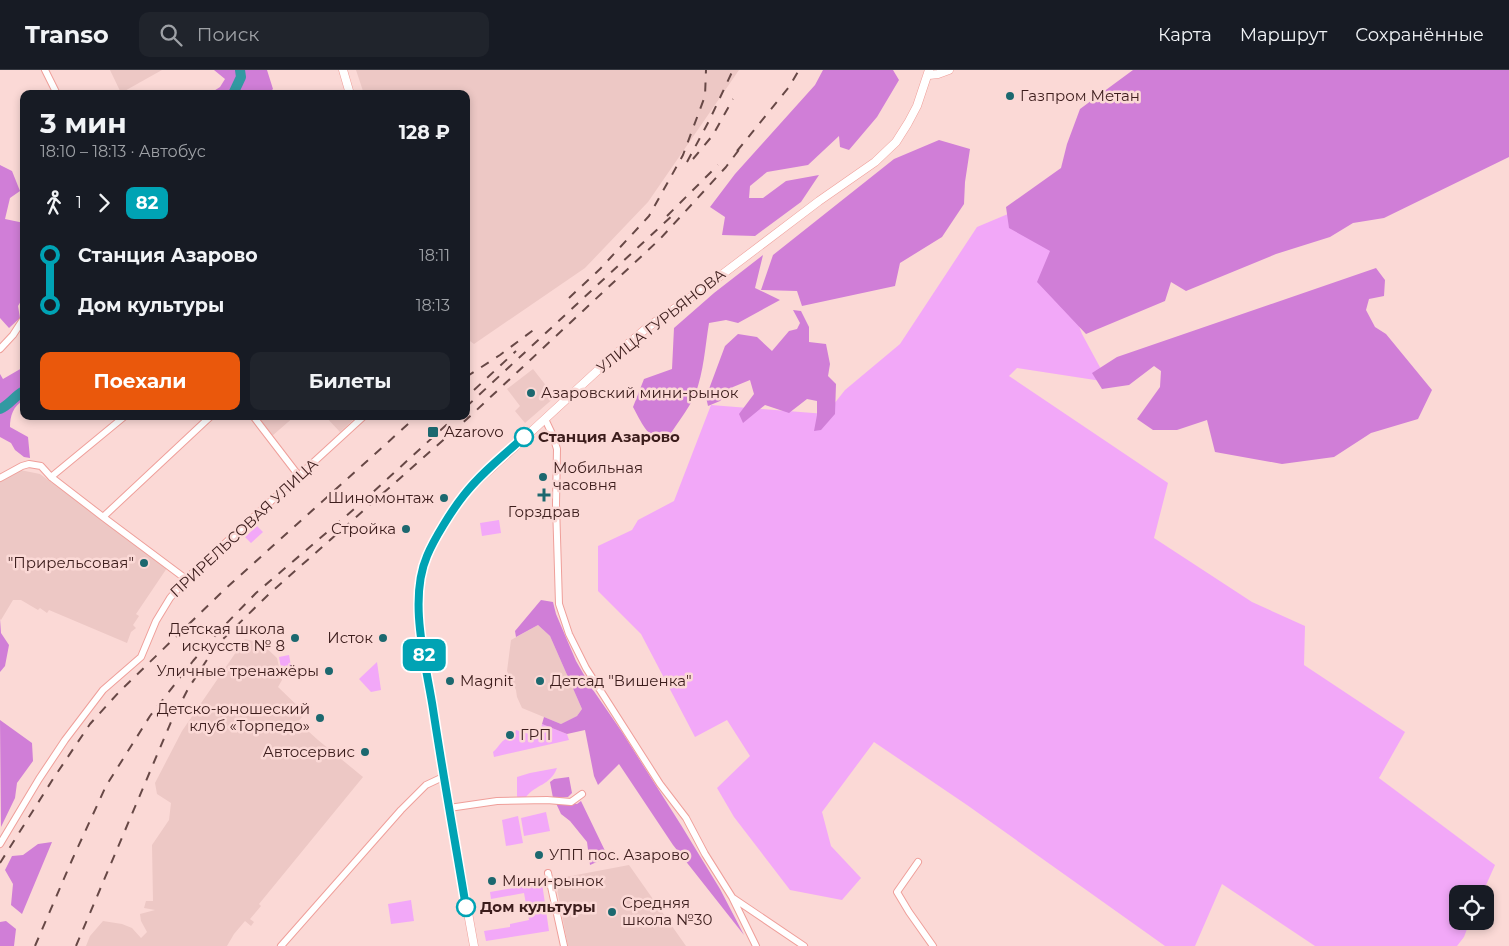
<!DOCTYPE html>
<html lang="ru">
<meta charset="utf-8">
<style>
:root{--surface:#171b24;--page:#20242c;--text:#f1f3f6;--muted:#9ea1a6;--line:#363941;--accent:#ea580c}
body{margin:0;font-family:Montserrat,sans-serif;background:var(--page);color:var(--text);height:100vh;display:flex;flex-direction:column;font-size:19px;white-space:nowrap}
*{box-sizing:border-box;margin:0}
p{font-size:16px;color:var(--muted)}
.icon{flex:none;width:28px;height:28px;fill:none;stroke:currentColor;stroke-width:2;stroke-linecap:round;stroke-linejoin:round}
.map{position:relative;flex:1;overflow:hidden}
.drawer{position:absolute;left:20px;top:20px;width:450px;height:330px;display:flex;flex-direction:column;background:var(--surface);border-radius:10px;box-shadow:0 2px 8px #0003}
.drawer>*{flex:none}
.badge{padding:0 10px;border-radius:8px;font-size:18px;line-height:32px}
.buttons{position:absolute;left:1449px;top:815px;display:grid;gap:10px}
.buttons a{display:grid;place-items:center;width:45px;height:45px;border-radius:10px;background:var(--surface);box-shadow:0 2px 8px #0003;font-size:25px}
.map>.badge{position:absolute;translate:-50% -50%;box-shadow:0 0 0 2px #fff}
.legs{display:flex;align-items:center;gap:8px;height:55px;padding:0 20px;font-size:16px}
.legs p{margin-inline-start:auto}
.head{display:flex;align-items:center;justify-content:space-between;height:85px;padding:0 20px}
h1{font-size:28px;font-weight:700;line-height:38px}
.cta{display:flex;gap:10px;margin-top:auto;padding:10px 20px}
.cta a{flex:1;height:58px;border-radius:10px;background:var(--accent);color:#fff;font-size:20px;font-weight:700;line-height:58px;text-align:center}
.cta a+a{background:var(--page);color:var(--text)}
ul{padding:0 20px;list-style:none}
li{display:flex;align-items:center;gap:18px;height:50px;font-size:19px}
li i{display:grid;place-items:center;width:8px;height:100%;margin:0 6px;background:currentColor}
li i::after{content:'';width:12px;height:12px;margin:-6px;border:4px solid;border-radius:50%;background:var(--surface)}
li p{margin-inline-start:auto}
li:first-child i{background:linear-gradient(#0000 50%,currentColor 0)}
li:last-child i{background:linear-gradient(currentColor 50%,#0000 0)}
header{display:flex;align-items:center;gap:30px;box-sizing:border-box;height:70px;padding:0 25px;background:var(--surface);border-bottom:1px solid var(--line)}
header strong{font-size:24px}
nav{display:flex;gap:28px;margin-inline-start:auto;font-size:18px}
.search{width:350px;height:45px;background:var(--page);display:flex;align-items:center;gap:12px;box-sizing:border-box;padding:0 18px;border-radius:10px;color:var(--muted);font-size:19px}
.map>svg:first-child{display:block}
.built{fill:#edc8c5}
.green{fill:#f2a8f8}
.forest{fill:#d07ed7}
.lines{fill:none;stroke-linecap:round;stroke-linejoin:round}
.river{stroke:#3399a2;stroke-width:10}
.minor-casing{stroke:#ef9f9a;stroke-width:8}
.tertiary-casing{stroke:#ef9f9a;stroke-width:9}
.minor{stroke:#fff;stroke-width:6}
.tertiary{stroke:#fff;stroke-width:8}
.rail{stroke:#674846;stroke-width:2;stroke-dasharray:9 9;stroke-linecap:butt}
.line-1-casing{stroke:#fff;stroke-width:11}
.line-1{stroke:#00a3b4;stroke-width:8}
.poi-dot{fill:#1c686f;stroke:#fbd9d6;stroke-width:2}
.stop-1-dot{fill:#fff;stroke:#00a3b4;stroke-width:2.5}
.labels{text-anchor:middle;stroke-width:5;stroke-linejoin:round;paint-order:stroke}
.poi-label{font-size:15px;fill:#3c1d1c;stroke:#fbd9d6;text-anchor:start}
.street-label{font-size:15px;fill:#3c1d1c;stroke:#fbd9d6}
.stop-label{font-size:15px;font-weight:bold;fill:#3c1d1c;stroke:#fbd9d6;text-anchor:start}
</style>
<header>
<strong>Transo</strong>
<div class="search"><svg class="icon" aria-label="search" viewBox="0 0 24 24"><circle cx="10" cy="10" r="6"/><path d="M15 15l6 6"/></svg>Поиск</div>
<nav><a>Карта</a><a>Маршрут</a><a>Сохранённые</a></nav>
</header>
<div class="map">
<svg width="1509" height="876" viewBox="0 0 1509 876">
<rect width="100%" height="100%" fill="#fbd9d6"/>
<path class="built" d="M110,0H162L121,23Z
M356,0H739L648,132L585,198L474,274L466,268V24H364Z
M533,299L555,327L525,353L515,341L520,336L507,319Z
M256,346H295L272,366Z
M325,346H357L340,362Z
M20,400L40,404L167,498L136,544L139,546L133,555L136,558L131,562L127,573L49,540L47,543L40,538L38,540L21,530H13L1,550L0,549V411Z
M538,555L550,566L582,639L577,646L561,654L522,638L517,627L516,620L507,601L511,570Z
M245,569L261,573L277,588L282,610L278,617L305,643L298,652L318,670L363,707L259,834L261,836L250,849L254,852L251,856L245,851L234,864L227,876H86L90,866L103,851L122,854L132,858L141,868L147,862L141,851L140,844L155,840L144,838L146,831H153L152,775L169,750L171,733L157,724L155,713L182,661Z
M629,795L686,876H568L555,809Z"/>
<path class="green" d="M1034,133L1082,264L1108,312L1017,298L1009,306L1168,413L1154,468L1252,532L1305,556L1304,595L1405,662L1379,708L1495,795L1482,824H1458V851H1470L1464,867L1457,876H1315L1222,814L1195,876H1165L967,735L874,672L822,742L831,776L861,808L842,830L790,820L734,747L717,718L750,686L727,650L695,667L641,564L598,521V476L632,460L638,450L674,431L711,335L826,344L845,320L900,274L977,157Z
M499,450L501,463L482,466L480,453Z
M257,456L263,462L251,473L245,467Z
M289,585L292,601L282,603L279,587Z
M377,592L381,620L371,622L359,609Z
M542,654L567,664L569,670L494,687L493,682C501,675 501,668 514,666L516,660L535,666L540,664Z
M557,698C550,716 536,714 526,727H517V707L530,703Z
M546,742L550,761L524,766L521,748Z
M518,746L523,773L506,776L502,750Z
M542,813L549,861L486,871L484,861L510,857V854L529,850L524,823L491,829L490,822Z
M411,830L414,851L391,854L388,834Z"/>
<path class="forest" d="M214,0H267L273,19L268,24H209L220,17L225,9Z
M823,0H893L899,10L877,47L849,80L840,77L839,66L808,95L767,102L750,116L749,128H763L786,111L819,105L801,132L755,166L722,165L725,147L710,137L735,104L815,15Z
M1133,0H1509V87L1384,148L1353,153L1330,167L1276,184L1186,221L1171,212L1165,231L1086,264L1037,212L1050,181L1009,158L1006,137L1061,98L1067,74L1080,39Z
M939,70L970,79L965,112L964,134L942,167L900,193L895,216L802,236L797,221L761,220L773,185L894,89Z
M0,95L12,101L20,121L10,128L5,149L24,153V226L18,236L20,248L9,258L0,248Z
M763,185L755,218L780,230L738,253L726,250L709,253C705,277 704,301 695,325C689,339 672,360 664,374C647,366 641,352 633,337L644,309L672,299L674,258L714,223Z
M1376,198L1385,210L1384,226L1369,229L1366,240L1375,257L1386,264L1432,320L1418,349L1371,363L1334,387L1282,394L1215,382L1207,350L1177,360H1153L1137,349L1160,317L1161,301L1154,296L1129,315L1102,319L1092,303L1117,287Z
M793,240L801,241L809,257V272L826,274L830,294L828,306L836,314L835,344L821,360L814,361L817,345V331L807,329L789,343L765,335L743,353L739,344L754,324L750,310L733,317L720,331L708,336L706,327L725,276L738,264L757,267L772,281L789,261L797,259L800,253Z
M24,289V330C13,336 10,346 10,357L28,367L30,388L24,387L15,380L11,373L0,367V304L3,309L22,298L20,291Z
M541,530L553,532L556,544L576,591L591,617L622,662L681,755L720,819L744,865L673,775L619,694L598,715L594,706L585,660L567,664L542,654L544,647L561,654L577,646L582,639L550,566L538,555L516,567L515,561Z
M0,549L1,563L9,575L5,596L0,602Z
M0,650L32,673L33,691L17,713L15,728L1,757Z
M569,707L572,723L568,727L553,728L550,712L554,709Z
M555,731L577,734L581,731L608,787L590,795L587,772L570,751L561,744Z
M52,772L22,844L11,835L13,814L5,800L12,786L23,785L38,774Z
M6,851L16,859L14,876H0V852Z"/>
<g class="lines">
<path class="river" d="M233,24L241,7L240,0
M0,339C11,334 13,327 24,321"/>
<g class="minor-casing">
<path id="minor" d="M45,0L57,24
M0,279L13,265L24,248
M253,346L299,406
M545,349L553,366L557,379L556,434L559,534L569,564L586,598L660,714L686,748L705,784L732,827L756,876
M51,407L125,346
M0,408L22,396L29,394L41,396L51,407L103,447L186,509
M103,447L211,346
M449,738L497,731L547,730L571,732L582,724
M0,774L39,709L65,670L103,620L141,587L156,551L170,528L186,509L364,346
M918,792L897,822L909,842L933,876
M548,803L564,876
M733,828L804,876
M281,876L401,740L426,715L443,707"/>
</g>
<g class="tertiary-casing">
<path id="tertiary" d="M343,0L350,24
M929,5L938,4L949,0
M474,876C459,793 444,710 431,626C425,587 413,545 421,506C427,477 447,451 463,426L469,419L610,289L648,257L703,219L819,131L875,92L896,72L908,53L917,36L929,0"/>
</g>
<use href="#minor" class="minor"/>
<use href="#tertiary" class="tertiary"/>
<path class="rail" d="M737,81L789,17L799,0
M693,89L713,65L733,29
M687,92L709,51L733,0
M667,146L718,95
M569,228L600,199L649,146L683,85L705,26L706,0
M466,307L500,285L536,258
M474,320L516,281
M466,337L675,143
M0,793L53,709L90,654L119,622L224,520L417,346
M35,876L72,790L106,716L150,646L193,591L223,557L256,523L360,434L456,346
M76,876L171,652L188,619L216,576L269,524L467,349L660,169L726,97L741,77"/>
</g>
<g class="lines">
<g class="line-1-casing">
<path id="line-1" d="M466,837C455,771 443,705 433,639C426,594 408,530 427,486C434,469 452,440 464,425C481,403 504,385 524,367"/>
</g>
<use href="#line-1" class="line-1"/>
</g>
<g class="poi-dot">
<circle cx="1010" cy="26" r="5"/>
<circle cx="531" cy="323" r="5"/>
<rect x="427" y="356" width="12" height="12" rx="2.5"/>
<circle cx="543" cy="407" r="5"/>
<path d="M541.5 417.5h5v5h5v5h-5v5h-5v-5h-5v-5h5z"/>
<circle cx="444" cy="428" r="5"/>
<circle cx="406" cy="459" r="5"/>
<circle cx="144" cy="493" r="5"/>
<circle cx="295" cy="568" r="5"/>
<circle cx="383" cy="568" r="5"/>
<circle cx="329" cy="601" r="5"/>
<circle cx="450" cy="611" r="5"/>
<circle cx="540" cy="611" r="5"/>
<circle cx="320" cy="648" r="5"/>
<circle cx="510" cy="665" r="5"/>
<circle cx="365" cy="682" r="5"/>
<circle cx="539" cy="785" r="5"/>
<circle cx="492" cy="811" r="5"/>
<circle cx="612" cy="842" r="5"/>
</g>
<g class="stop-1-dot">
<circle cx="524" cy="367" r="9"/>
<circle cx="466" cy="837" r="9"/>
</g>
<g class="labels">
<g class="poi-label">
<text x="1020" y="31">Газпром Метан</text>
<text x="541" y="328">Азаровский мини-рынок</text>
<text x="444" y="367">Azarovo</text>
<text x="553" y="403">Мобильная<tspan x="553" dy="17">часовня</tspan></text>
<text x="434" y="433" text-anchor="end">Шиномонтаж</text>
<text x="544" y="447" text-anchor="middle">Горздрав</text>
<text x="396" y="464" text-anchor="end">Стройка</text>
<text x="134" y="498" text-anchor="end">"Прирельсовая"</text>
<text x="285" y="564" text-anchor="end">Детская школа<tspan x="285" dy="17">искусств № 8</tspan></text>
<text x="373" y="573" text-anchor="end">Исток</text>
<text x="319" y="606" text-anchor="end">Уличные тренажёры</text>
<text x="460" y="616">Magnit</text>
<text x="550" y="616">Детсад "Вишенка"</text>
<text x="310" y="644" text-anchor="end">Детско-юношеский<tspan x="310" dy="17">клуб «Торпедо»</tspan></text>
<text x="520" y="670">ГРП</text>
<text x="355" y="687" text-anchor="end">Автосервис</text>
<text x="549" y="790">УПП пос. Азарово</text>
<text x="502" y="816">Мини-рынок</text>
<text x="622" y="838">Средняя<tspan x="622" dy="17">школа №30</tspan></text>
</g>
<g class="street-label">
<text transform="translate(661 251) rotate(-38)" y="5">УЛИЦА ГУРЬЯНОВА</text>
<text transform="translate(244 458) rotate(-43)" y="5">ПРИРЕЛЬСОВАЯ УЛИЦА</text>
</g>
<g class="stop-label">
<text x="538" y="372">Станция Азарово</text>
<text x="480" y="842">Дом культуры</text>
</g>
</g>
</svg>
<div class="buttons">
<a><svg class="icon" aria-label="locate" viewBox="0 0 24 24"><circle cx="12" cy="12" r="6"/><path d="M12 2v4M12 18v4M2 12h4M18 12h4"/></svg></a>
</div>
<b class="badge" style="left:424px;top:585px;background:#00a3b4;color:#fff">82</b>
<section class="drawer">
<div class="head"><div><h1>3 мин</h1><p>18:10 – 18:13 · Автобус</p></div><b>128 ₽</b></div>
<div class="legs"><svg class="icon" aria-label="walk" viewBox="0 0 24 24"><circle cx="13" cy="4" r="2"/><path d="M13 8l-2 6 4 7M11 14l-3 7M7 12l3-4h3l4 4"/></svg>1<svg class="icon" aria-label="forward" viewBox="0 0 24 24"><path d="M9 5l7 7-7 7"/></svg><b class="badge" style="background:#00a3b4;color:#fff">82</b></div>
<ul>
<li><i style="color:#00a3b4"></i><b>Станция Азарово</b><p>18:11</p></li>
<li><i style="color:#00a3b4"></i><b>Дом культуры</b><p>18:13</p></li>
</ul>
<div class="cta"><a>Поехали</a><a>Билеты</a></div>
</section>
</div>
